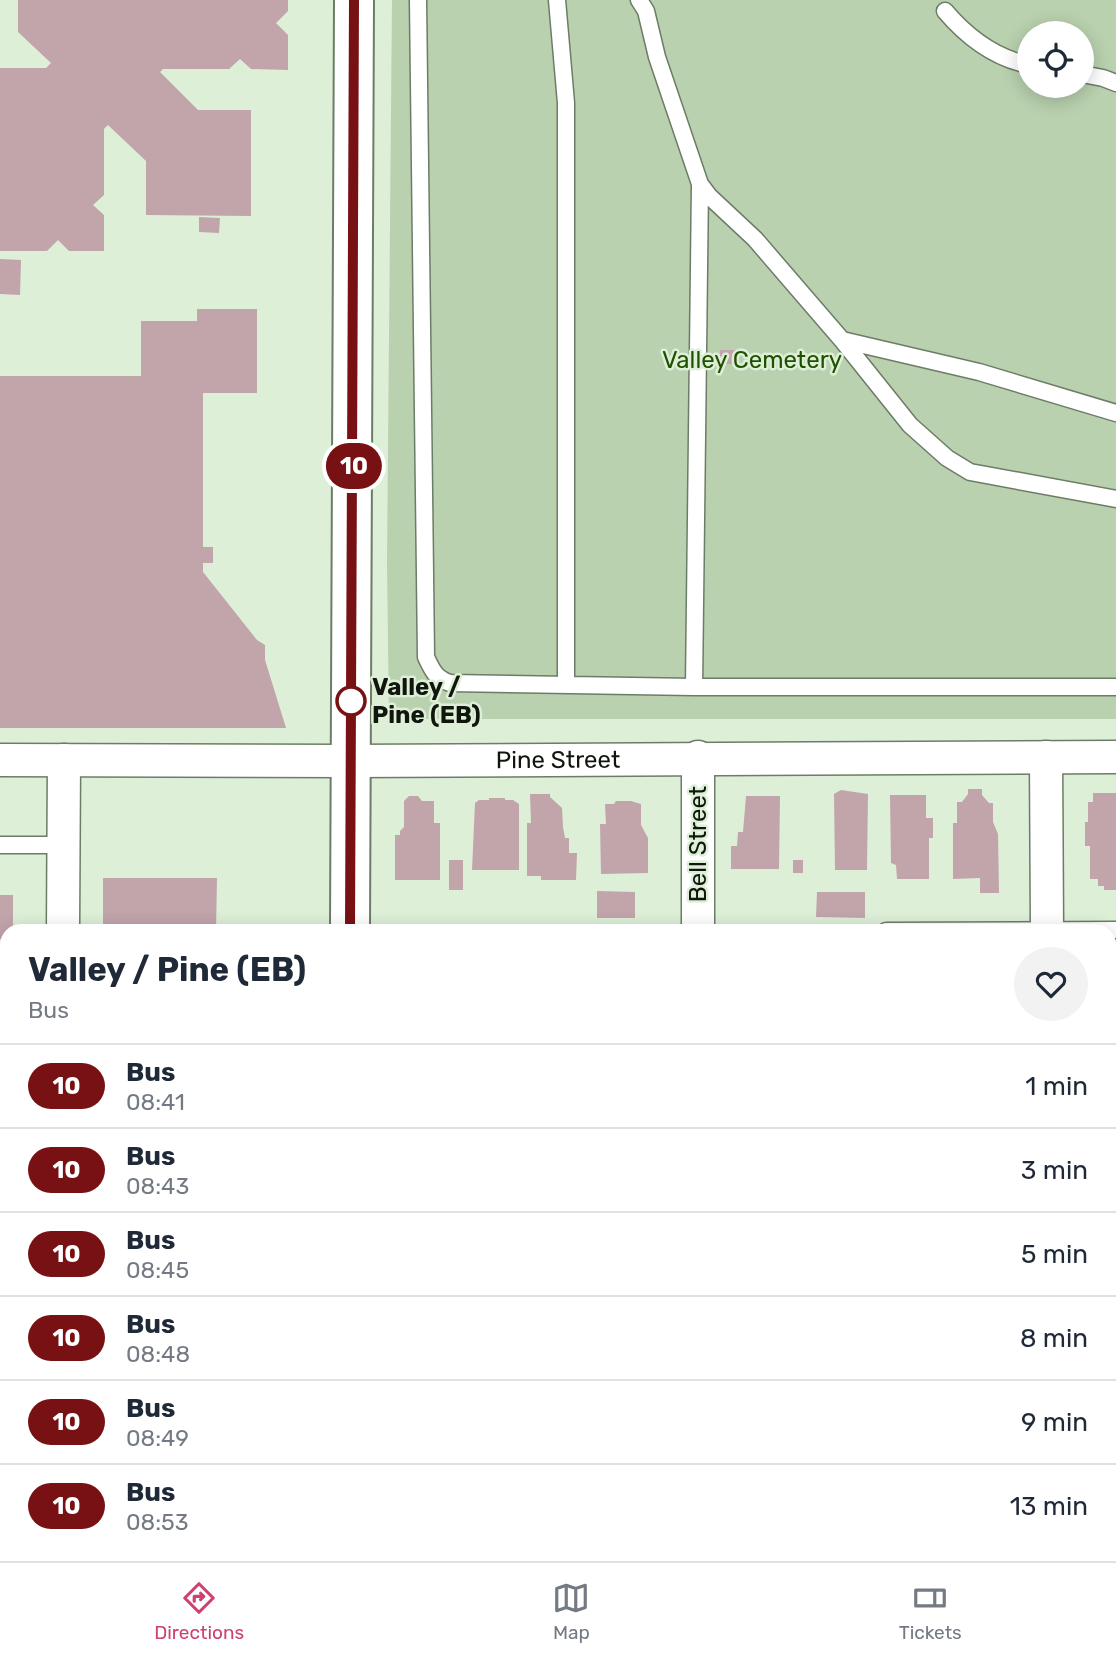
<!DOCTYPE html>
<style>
:root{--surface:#fff;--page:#f2f2f3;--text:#1f2937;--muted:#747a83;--line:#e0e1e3;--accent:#cd4173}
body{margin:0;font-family:Rubik,sans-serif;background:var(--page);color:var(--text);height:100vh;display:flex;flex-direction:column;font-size:26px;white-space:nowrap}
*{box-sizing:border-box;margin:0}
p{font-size:23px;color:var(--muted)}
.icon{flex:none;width:38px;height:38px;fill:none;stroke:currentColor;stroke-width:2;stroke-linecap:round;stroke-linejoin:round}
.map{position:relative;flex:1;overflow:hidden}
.drawer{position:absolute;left:0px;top:924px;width:1116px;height:637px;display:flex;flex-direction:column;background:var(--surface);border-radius:21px 21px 0 0;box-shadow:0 4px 18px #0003}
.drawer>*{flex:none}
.badge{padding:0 14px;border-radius:23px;font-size:24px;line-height:46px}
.fabs{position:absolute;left:1017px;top:21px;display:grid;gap:14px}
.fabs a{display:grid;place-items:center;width:77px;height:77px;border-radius:50%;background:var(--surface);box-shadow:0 4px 18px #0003;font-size:35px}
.map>.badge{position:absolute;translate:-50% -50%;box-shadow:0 0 0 4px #fff}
.round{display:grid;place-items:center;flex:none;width:74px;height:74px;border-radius:37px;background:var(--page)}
.headline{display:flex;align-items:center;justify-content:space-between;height:119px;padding:0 28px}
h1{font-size:33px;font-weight:700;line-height:52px}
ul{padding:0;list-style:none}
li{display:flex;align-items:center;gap:21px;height:84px;padding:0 28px;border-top:2px solid var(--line)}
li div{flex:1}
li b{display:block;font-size:26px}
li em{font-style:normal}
li .badge{min-width:77px;font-weight:700;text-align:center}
.tabs{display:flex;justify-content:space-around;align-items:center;height:98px;border-top:2px solid var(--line);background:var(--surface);font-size:19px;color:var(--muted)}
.tabs a{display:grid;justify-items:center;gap:4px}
.tabs .on{color:var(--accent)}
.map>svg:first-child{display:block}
.green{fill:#b9d1af;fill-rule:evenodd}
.building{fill:#c2a4ab}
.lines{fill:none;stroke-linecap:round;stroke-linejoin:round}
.lane-casing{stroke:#6d7c67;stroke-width:19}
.street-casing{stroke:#6d7c67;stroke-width:35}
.secondary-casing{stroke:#6d7c67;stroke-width:42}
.lane{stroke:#fff;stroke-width:16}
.street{stroke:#fff;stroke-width:32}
.secondary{stroke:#fff;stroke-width:38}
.line-casing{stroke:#fff;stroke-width:16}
.line{stroke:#771113;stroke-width:10}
.stop-dot{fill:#fff;stroke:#771113;stroke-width:3.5}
.labels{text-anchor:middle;stroke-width:5;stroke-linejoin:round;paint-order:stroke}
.park-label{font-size:24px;fill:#205000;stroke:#ddefd7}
.stop-label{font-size:24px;font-weight:bold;fill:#10160e;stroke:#ddefd7;text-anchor:start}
.street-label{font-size:24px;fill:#10160e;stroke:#ddefd7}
</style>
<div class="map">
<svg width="1116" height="1561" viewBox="0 0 1116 1561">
<rect width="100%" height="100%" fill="#ddefd7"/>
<path class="green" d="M392,0H1116V719H389L387,563ZM1029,33H1082V86H1029Z"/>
<path class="building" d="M18,0H288V11L276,23L288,35V70L251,69L240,59L229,69H163L160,72L198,110H251V216L146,215V161L108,125L104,129V195L93,205L104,215V251H69L58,240L47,251H0V68H46L51,63L18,32Z
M199,217L220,218L219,233L199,232Z
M0,259L21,260L20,295L0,294Z
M197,309H257V393H203V547H213V563H203V572L257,640L265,645V660L286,728H0V376H141V321H197Z
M720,350H738V364H720Z
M968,789H982V795L989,803H993V822L998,834L999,893H980V878L953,879V823H957V802H962L968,794Z
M841,790L868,794L867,870H835L834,794Z
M1093,793H1116V890H1104V886H1098V879H1090V846H1085V822H1088V802H1093Z
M530,794H550V797L562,808L563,827L565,838H569V853H577L576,880H541V876H527V823H531Z
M890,795H926V818H933V838H929V879H897L896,865L891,863Z
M409,796H418L422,801H434V823H440V880H395V835H400V831L404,827V801Z
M746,796H780L779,869H731V846H737L738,832H743Z
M489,798H505V800H513L519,804V870H472L475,803L479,800H489Z
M616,801H631L641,804V825L648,838V873L601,874L600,824H606L605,804H614Z
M449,860H463V890H449Z
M793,860H803V873H793Z
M103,878H217L216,931H103Z
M597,891L635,892V918H597Z
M817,892H865V918L816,917Z
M0,895H13V931H7V939H0Z
M1110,986H1116V1016H1110Z
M1110,1041H1113V1048H1116V1084H1110Z
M1110,1109H1116V1150H1110Z
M1110,1170H1116V1212H1110Z
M0,1204H7V1232H0Z
M1110,1239H1116V1275H1110Z
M0,1246H7V1300H0Z
M0,1312H6V1347H0Z
M1110,1317H1116V1353H1110Z
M0,1440H7V1554H31V1561H0Z
M1110,1441H1116V1483H1110Z
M1110,1548H1116V1561H1085L1087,1554H1110Z
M106,1554H220V1561H106Z
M477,1554H511V1561H477Z
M736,1554H808V1561H736Z
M920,1554H1003V1561H920Z"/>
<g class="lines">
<g class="lane-casing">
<path id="lane" d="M418,0L426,657C432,670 436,679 450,683L694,687H1116
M557,0L566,103V685
M639,0L646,11L657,57L700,184L709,196L755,239L842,340L979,372L1116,413
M945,11C967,37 995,58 1029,65
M1082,74L1103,78L1116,83
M842,340L910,425L947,458L970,472L1116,499
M694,687L700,184
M0,845H63
M886,931L1116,930
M0,1033L3,1020L7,1017
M0,1057L4,1119L7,1124
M262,1554V1561
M519,1554V1561
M869,1554V1561"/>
</g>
<g class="street-casing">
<g id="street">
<path d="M698,757V931"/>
<path d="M1046,757L1047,931"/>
<path id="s1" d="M0,760L350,761L1116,757"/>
<path d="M63,931L64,760"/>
<path d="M0,1403H7"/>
<path d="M1110,1403H1116"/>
<path d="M62,1554V1561"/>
<path d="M698,1554V1561"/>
<path d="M1045,1561V1554"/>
</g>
</g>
<g class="secondary-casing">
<path id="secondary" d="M350,931L354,0
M350,1554V1561"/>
</g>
<use href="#lane" class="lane"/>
<use href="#street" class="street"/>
<use href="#secondary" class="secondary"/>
</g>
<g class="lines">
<g class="line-casing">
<path id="line" d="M350,931L354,0"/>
</g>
<use href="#line" class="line"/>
</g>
<circle class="stop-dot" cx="351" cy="701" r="14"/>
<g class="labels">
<g class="park-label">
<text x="752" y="368">Valley Cemetery</text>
</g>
<g class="stop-label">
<text x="372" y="695">Valley /<tspan x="372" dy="28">Pine (EB)</tspan></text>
</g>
<g class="street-label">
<text dy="8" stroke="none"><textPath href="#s1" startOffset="558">Pine Street</textPath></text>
<text transform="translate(698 844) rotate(-90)" y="8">Bell Street</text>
</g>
</g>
</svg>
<div class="fabs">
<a><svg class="icon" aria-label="locate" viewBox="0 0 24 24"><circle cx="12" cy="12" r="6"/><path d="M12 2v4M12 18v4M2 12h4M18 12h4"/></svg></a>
</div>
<b class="badge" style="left:354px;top:466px;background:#771113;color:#fff">10</b>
<section class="drawer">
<div class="headline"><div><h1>Valley / Pine (EB)</h1><p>Bus</p></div><a class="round"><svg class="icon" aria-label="heart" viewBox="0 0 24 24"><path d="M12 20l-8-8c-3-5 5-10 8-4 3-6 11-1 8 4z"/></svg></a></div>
<ul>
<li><span class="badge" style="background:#771113;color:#fff">10</span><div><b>Bus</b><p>08:41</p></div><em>1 min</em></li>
<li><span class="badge" style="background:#771113;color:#fff">10</span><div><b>Bus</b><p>08:43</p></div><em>3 min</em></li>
<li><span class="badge" style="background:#771113;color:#fff">10</span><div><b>Bus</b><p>08:45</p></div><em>5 min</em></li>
<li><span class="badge" style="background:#771113;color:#fff">10</span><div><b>Bus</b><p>08:48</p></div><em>8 min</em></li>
<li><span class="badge" style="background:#771113;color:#fff">10</span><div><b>Bus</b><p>08:49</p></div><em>9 min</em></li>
<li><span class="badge" style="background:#771113;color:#fff">10</span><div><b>Bus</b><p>08:53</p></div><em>13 min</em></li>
</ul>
</section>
</div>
<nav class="tabs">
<a class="on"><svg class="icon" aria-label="directions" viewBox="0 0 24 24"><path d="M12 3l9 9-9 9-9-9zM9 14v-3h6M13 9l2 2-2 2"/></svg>Directions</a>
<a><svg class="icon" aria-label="map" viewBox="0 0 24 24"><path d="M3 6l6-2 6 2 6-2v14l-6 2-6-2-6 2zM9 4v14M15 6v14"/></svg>Map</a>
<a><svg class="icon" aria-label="tickets" viewBox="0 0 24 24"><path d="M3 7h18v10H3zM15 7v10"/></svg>Tickets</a>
</nav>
